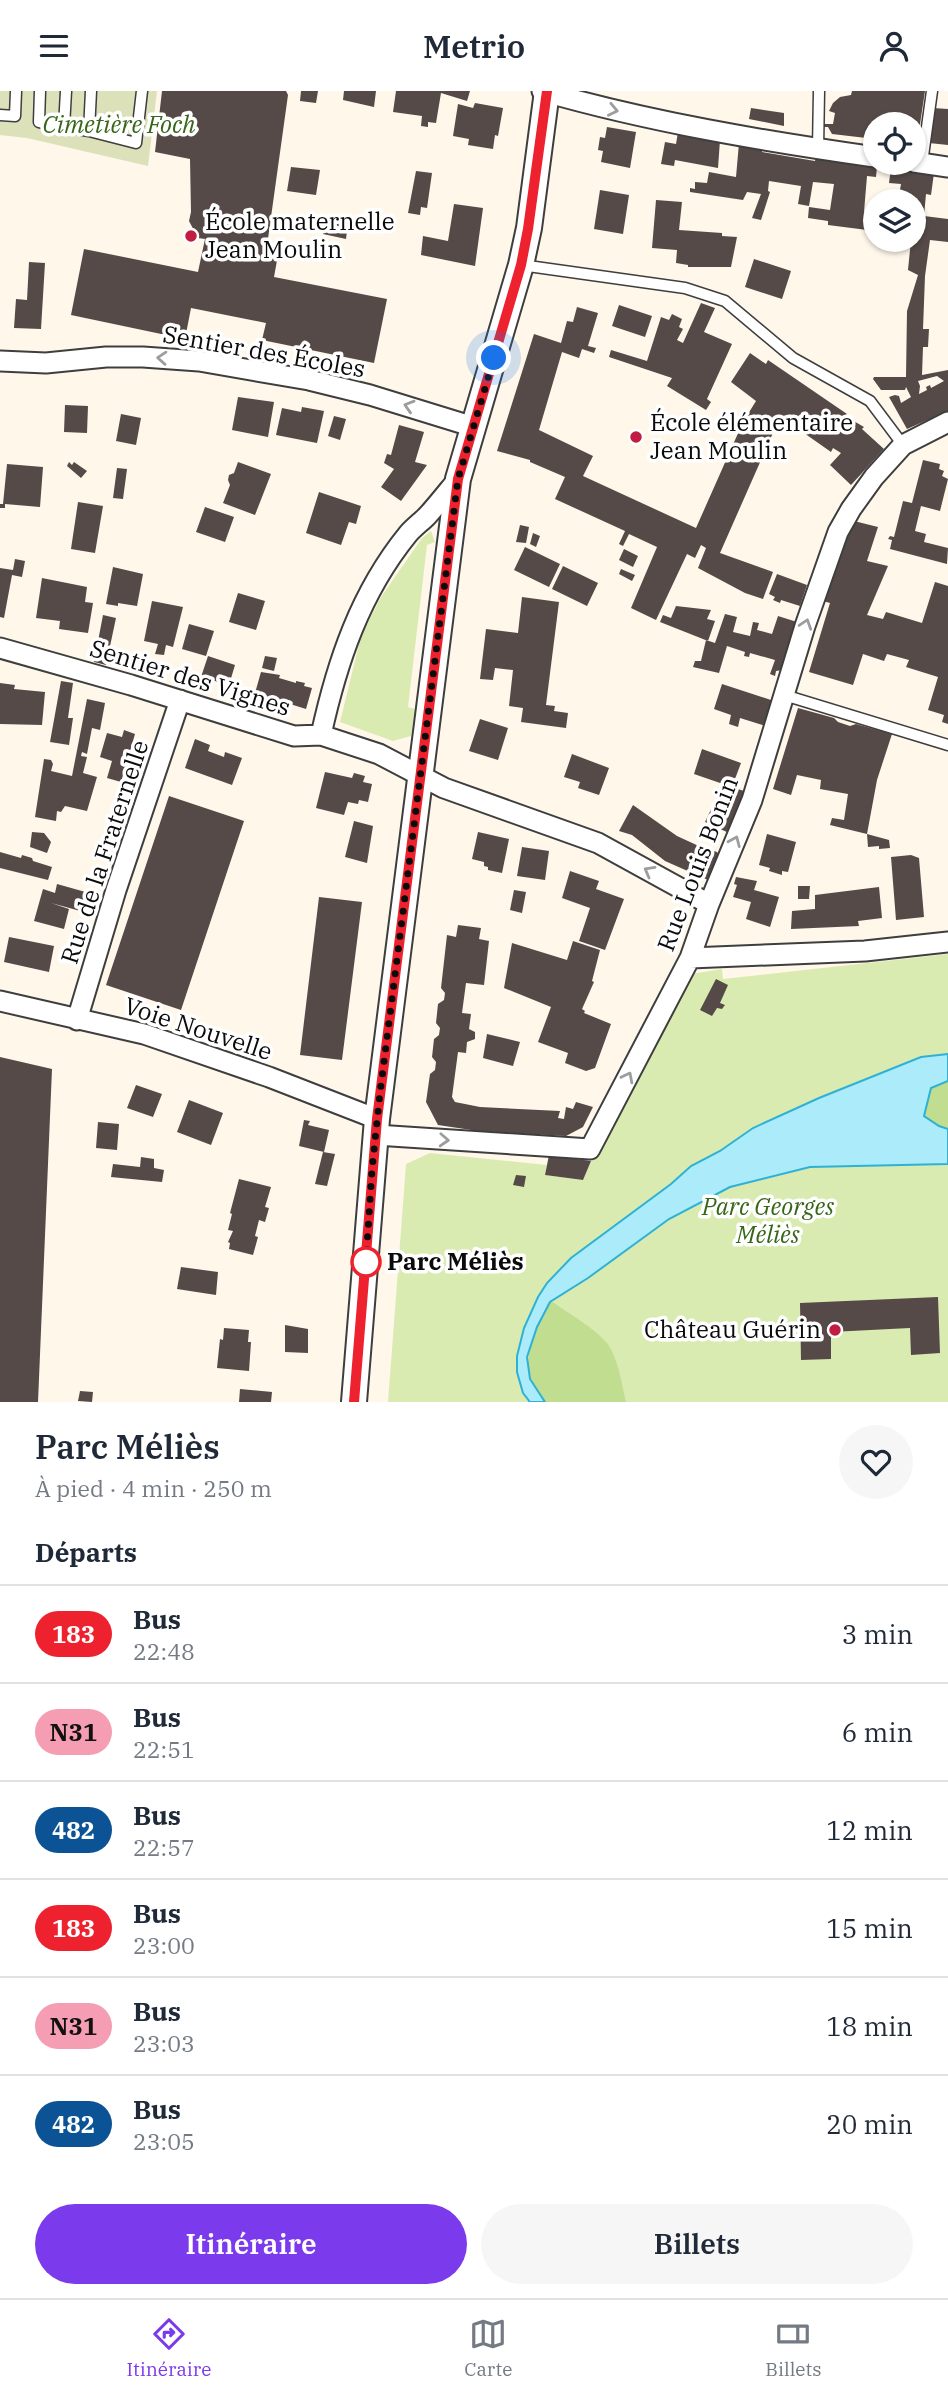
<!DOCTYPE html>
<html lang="fr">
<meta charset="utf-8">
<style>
:root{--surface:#fff;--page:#f6f6f7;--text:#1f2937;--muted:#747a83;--line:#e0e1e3;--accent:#7c3aed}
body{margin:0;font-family:"IBM Plex Serif",serif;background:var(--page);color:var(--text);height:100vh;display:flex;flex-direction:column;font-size:26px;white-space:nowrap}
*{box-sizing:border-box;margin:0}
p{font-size:23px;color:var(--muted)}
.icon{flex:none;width:38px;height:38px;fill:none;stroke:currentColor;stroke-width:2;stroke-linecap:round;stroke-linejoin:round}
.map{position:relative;height:1311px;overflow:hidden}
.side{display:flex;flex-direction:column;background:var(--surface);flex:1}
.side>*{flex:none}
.badge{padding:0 14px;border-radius:23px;font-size:24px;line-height:46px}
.buttons{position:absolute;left:863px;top:21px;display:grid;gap:14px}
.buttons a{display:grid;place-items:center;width:63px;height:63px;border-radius:50%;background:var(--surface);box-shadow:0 2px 5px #0004;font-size:35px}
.you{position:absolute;width:35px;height:35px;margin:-18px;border:5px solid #fff;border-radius:50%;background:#1a73e8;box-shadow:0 0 0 10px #1a73e833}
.map>.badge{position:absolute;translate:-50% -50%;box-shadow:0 0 0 4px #fff}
h2{padding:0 35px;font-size:26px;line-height:63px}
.round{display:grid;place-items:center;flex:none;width:74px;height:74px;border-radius:37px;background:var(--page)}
.head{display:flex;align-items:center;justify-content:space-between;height:119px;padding:0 35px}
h1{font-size:33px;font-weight:600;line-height:52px}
.cta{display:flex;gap:14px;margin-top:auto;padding:14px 35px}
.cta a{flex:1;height:80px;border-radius:42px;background:var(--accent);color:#fff;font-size:28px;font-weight:600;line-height:80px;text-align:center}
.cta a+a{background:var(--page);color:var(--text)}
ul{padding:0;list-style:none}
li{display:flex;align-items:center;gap:21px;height:98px;padding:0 35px;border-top:2px solid var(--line)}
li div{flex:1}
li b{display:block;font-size:26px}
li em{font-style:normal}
li .badge{min-width:77px;font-weight:700;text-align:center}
header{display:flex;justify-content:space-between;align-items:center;height:91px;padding:0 35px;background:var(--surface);font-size:32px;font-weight:600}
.menu{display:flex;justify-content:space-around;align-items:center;height:98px;border-top:2px solid var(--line);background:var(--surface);font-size:19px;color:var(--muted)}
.menu a{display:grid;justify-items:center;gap:4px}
.menu .active{color:var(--accent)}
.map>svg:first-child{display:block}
.green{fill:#daebb2}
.forest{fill:#c1dd90}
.cemetery{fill:#dce1ba}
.water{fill:#abebfa;stroke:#2eb1d5;stroke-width:2}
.building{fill:#554a47;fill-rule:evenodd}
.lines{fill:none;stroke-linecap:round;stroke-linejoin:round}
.service-casing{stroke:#3e3e3e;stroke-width:13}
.minor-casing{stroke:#3e3e3e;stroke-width:23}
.tertiary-casing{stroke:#3e3e3e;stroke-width:28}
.service{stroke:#fff;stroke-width:10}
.minor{stroke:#fff;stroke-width:19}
.tertiary{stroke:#fff;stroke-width:24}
.oneway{stroke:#9d9d9d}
.line-casing{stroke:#fff;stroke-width:16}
.line{stroke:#ed222e;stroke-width:10}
.walk{stroke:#0b0b0b;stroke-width:7;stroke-dasharray:0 12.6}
.poi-dot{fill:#c31c42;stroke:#fff;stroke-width:2.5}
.stop-dot{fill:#fff;stroke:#ed222e;stroke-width:3.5}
.labels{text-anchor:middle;stroke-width:7;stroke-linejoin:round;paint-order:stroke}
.park-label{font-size:24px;font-style:italic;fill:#376619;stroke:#fff}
.poi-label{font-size:24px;fill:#0b0b0b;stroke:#fff;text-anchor:start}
.street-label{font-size:24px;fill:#0b0b0b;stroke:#fff}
.stop-label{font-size:24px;font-weight:bold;fill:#0b0b0b;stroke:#fff;text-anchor:start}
</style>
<header><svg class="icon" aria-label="menu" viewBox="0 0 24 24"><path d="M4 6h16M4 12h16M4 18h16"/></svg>Metrio<svg class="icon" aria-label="person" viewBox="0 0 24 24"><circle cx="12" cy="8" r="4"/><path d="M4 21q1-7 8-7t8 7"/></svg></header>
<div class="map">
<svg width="948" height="1311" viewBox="0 0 948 1311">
<rect width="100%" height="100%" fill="#fff7ea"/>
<path class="green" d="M431,440L435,451L427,454L408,616L415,618L411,645L393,650L340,631L361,545L381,506L422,447Z
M948,863V1311H388L406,1073L430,1062L547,1074L545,1084L582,1089L591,1070L598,1064L691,883L722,878L723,888Z"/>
<path class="forest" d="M948,990V1038L939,1035L924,1025L931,997Z
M551,1210C568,1222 602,1241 611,1258C619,1274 622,1293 626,1311H545C516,1281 530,1240 551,1210Z"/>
<path class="cemetery" d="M0,0H157L148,75L27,47L0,44Z"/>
<path class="water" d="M948,963V990L931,997L924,1025L939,1035L948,1038V1073L810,1076L730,1096L669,1128L588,1187L550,1211L537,1236L527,1266L530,1288L545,1311H530L523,1302L517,1281V1265L524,1237L538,1206L547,1192L571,1167L671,1093L691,1075L720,1060L753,1037L819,1007L921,966Z"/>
<path class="building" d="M162,0H286L288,4L266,162L278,164L274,186L387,208L374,272L262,249L266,232L191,217L185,248L71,224L84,158L198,181L205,148L198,147L189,130L191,121L190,68L155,61Z
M301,0H318L316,12L300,10Z
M344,0H376L374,16L343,9Z
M396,0H470L467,10L441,2L436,32L428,31V36L421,35L422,25L393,21Z
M852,0H925L917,53L914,52V33H875V48L832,43L828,36H813V33H833L835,22L829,20L833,12L840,6L851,4Z
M475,12L503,17L498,45L495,44L493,58L468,54L469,48L453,45L458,13L473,17Z
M751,17L784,22V35L749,28Z
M933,17L948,18V54L929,52Z
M607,36L636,41L630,77L601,71L603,60L598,59L600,46L605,47Z
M678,41L720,49L718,77L675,69L674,75L661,73L665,51L676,53Z
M739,52L763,57L762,61L815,70L816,65L869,69V75L877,76L876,86L867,85L864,121L875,122V140L828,134V130L808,127L809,116L830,119L834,93L813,91L809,115L798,113L801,95L769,90L768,100L770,101L761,129L752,127L761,103L747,101L743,109L690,101V97L695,98V91L707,92L709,81L736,86Z
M291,76L320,79L316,104L287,100Z
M891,77L934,82L931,104L926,103L924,125L948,128V151L930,149L925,185L923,238H929L928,256H923L922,284L948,279V320L907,338L889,306L895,304L899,305L901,312L911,306L906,296L905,299H881L873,288L874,286H906L907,220L918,184L908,179L911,149H914V110H898L901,93L889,92ZM937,285L944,290L931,297L930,294L926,296L927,299L919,303L920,295L918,290Z
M416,80L432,82L427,117L421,116L420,124L408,122Z
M600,99L629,104L623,143L594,138Z
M656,109L682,111L679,139L722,142V145L737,146L731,176H688V174L676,172L677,159L652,157Z
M454,113L483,117L475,175L421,164L423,145L448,150Z
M326,127L348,132L346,148L323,143Z
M754,168L791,180L782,208L745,196Z
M29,171L45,172L41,238L14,237L16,208L27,209Z
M701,212L715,217L704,241L732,253L707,308L711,311L706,319L667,295L672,287L609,266L611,259L647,270L661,226L669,229L672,223L682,228L679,236L683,238L677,249L683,252Z
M619,214L652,225L645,246L612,235Z
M577,216L598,222L588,255L596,257L594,262L582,258L579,267L562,261L539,339L593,365L583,385L696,437L743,331L756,310L731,291L750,262L766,273L768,269L847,323L845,325L864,336L862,338L884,358L851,394L830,374L841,362L833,357L831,361L804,342L806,340L780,326L720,462L773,481L763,508L745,502L698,477L706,457L701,454L695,467L687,463L656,529L631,517L657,456L629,443L623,455L619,453L625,440L555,408L565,386L530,371V369L497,360L534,243L561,252L567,230L573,231Z
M238,306L274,311L268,346L232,339Z
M65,314L88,315L87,342L64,341Z
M302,316L324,320L317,352L276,344L282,317L301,321Z
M121,323L141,327L136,354L116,350Z
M334,325L346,328L340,349L328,345Z
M399,334L424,341L415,371L427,374L401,410L381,396L394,378L384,372L387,363L391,364Z
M923,369L940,373L939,378L944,380L942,385L948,388L940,420L921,415L915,440L926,443L924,451L948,457L947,473L890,458L892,449L888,448L890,445L894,446L903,410L912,412Z
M69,371L72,374L74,371L87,380L81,387L67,375Z
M238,371L271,383L255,424L223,412L230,394L228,389L229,384L234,382Z
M7,373L43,376L40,416L5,413V417H0V413H3Z
M117,377L127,378L123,408L113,407Z
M319,401L361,415L356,433L349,431L341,454L306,442Z
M78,411L103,415L95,462L71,458Z
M205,416L234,426L225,451L196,441Z
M854,430L878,436L867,470L888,475L867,524L883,528L886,521L922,532L935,491L948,495V633L942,631L944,624L928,619L938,586L906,576L909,569L887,563L884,570L863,563L853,594L809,581L830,512L823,510Z
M520,434L529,436L526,452L516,451Z
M533,442L540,445L536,456L530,453Z
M525,456L560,473L549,496L514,479Z
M624,458L638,465L633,476L619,469Z
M15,468L25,470L22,486L12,484L4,527L0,526V477L13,479Z
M563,475L598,492L587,515L552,498Z
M113,476L143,483L137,515L118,512V515L106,513Z
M621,478L635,484L632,490L619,483Z
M777,483L807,494L800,515L781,509L780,512L773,509L775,506L769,503Z
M42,487L87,496L85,511L93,512L88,542L59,538L60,530L36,527Z
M238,502L265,510L256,539L229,531Z
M522,506L559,511L546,614L555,615L554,620L568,622L566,637L521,631L523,617L509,615L513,579L495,577L493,589L480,588L486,538L518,542Z
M152,510L183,516L173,556L166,554L164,564L155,563L158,553L144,550Z
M676,515L711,519L707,528L715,530L708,550L660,531L663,524L671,527Z
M725,523L737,526L733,541L750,545L753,531L759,532L757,539L772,543L778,525L797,531L783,579L776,580L775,585L770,583L775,569L750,562L749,566L744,565L745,561L727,555L719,582L693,576L695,570H701L706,549L715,552Z
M103,524L116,527L106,574L94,571Z
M189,533L214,540L206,565L182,558Z
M208,565L235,574L229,594L201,586Z
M265,565L277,567L274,580L262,577Z
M261,581L280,584L279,587L296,592V590L305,592L304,595L312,597L306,618L255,602Z
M61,590L73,592L68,627H73L69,654L50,651Z
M0,592L15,594L14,598L45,601L42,634L0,633Z
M722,593L774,610L766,635L740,627L738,636L729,633L731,624L714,618Z
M87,608L105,612L100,639L92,637L87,663L82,661L81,665L87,666L83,682L97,686L87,720L65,715L61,721L57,720L56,730L35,726L44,668L51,669L53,673L51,680L72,685Z
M798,617L834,627L838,631L850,635L856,633L892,643L877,689L867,743L889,749L890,757L879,758V755L868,756L867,743L830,734L832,727L844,729L848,703L820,698L821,689L797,684L791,704L773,698Z
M480,628L508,637L498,669L469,660Z
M124,639L135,643L121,691L107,687L112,670L100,666L107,642L122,646Z
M195,648L210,654L208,660L224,666L225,661L242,667L232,694L185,677Z
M702,658L741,672L732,696L747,701L729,742L705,731L723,693L694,683Z
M572,663L609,677L599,704L578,697L580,691L564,686Z
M325,681L352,687L354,682L365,685L363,691L372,693L368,711L359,709L358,713L348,711L344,724L316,717Z
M169,705L244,730L181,919L106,894Z
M633,714L677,745L714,762V760L717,761L719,764L708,789L665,770L632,744L619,740Z
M354,730L373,735L367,772L345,766Z
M32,741L44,742L51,751L47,762L30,756Z
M478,741L509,748L502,782L488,779V776L484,775V771L472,768Z
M767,743L796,751L788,781L782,780V784L769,780L770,777L759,774Z
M522,756L549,760L545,789L517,785Z
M0,761L21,767L22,764L32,767L33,770L52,776L48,789L0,777Z
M911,764L919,767L924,826L896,829L891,766Z
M570,780L599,790L596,798L624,808L605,859L579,850L590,817L562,807Z
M736,786L757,790L754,799L779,806L770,836L746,828L751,811L733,806L737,794L734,793Z
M57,793L89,802L84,821L51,812L69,818L64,838L34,830L43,798L55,802Z
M798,795H810L809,808H798Z
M879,796L882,827L858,830L859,835L791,838L792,820L815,818V804Z
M514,799L526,801L522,822L510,819Z
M319,806L362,811L342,969L300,964Z
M458,834L481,837L479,848L489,850L484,894L466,892L462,922L471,923L469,938L475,941V948L467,951L466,962L458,961L452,1006L455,1011L480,1016L560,1020L558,1027L564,1028L566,1016L573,1018L576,1011L593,1016L583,1036L566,1045L478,1040L438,1034L426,1011L430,983L435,979L436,971L432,966L434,948L439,944L440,937L436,932L438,913L444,909L445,902L441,897L447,844L456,846Z
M9,846L54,855L49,881L4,871Z
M573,850L600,859L592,890L594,891L582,918L585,920L584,922L611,933L595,977L586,980L565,972L568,962L538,951L551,916L504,897L512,852L567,869Z
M716,888L728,894L720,912L725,914L722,918L717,917L712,925L700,919Z
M487,943L520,951L513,975L483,967Z
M0,966L52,978L38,1311H0Z
M136,994L162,1003L153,1026L127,1017Z
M189,1009L223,1022L211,1054L177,1041Z
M304,1029L310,1030L308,1034L329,1039L324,1061L299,1055Z
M98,1031L119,1033L117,1059L96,1057Z
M323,1061L335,1063L327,1095L315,1093Z
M549,1064L591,1070L583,1089L545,1084Z
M141,1066L154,1068V1077L164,1079L162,1091L111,1086L113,1073L140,1076Z
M516,1084L526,1085L524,1096L513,1094Z
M239,1088L271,1096L265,1116L269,1117L265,1131L259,1129L255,1145L258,1146L253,1164L229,1158L230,1152L228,1151L233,1140L228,1139L232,1123L230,1122Z
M181,1176L218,1181L216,1204L177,1198Z
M938,1206L940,1262L911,1264L910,1237L831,1241V1268L801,1269L800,1212Z
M285,1234L308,1238V1262L285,1261Z
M224,1237L249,1239L248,1251H251L249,1280L217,1277L220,1248L223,1249Z
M240,1298L272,1301L271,1311H239Z
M80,1300L93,1301L92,1311L78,1310Z"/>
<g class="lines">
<g class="service-casing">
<path id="service" d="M40,0L39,31L89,40
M91,0L89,40L136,52L142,0
M0,24L15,25L16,0
M64,36L66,0
M818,58L819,0
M922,72L932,0
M521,174L685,197L725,210L793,267L870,310L903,354
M784,604L948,654"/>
</g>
<g class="minor-casing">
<path id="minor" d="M542,0C650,31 763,50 875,66
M914,71L948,76
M0,270L46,272L106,266H143L199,270L309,289L370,304L474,336
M0,557L131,594L294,645L321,644L379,663L444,697L598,752L709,813
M321,644C337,571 360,502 408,443C413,437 421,431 427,425C438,413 448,400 458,388
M690,867L865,860L948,851
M0,910L144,943L269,986L377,1028
M77,929L116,799L180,609
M376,1044L590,1058L690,867L709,813L752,709L805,535L838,441L851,418L874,386L903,354L948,331"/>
</g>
<g class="tertiary-casing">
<path id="tertiary" d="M354,1311L377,1028L458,388L521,174L529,137L547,0"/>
</g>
<use href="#service" class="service"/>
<use href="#minor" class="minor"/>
<use href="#tertiary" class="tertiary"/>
</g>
<defs><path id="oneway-chevron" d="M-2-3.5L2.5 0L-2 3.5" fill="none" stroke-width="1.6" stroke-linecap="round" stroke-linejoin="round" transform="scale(1.75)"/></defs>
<g class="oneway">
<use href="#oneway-chevron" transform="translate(613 19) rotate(12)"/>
<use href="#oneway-chevron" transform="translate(162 267) rotate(-176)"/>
<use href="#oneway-chevron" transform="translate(409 315) rotate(-163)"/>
<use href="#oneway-chevron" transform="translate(806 533) rotate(-72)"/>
<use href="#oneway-chevron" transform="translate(735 750) rotate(-67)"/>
<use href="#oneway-chevron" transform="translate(649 780) rotate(-151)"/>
<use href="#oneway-chevron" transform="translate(628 986) rotate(-63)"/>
<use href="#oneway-chevron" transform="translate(444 1049) rotate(3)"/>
</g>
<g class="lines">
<g class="line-casing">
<path id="line" d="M354,1311L377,1028L458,388L521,174L528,138L547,0"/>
</g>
<use href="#line" class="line"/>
<path class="walk" d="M366,1171L372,1078L380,1002L458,388L494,267"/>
</g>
<g class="poi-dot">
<circle cx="191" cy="145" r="7"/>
<circle cx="636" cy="346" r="7"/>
<circle cx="835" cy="1239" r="7"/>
</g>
<circle class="stop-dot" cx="366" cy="1171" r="14"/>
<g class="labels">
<g class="park-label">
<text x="119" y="42">Cimetière Foch</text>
<text x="768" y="1124">Parc Georges<tspan x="768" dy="28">Méliès</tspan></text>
</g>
<g class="poi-label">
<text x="205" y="139">École maternelle<tspan x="205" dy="28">Jean Moulin</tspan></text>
<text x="650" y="340">École élémentaire<tspan x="650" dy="28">Jean Moulin</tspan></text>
<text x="821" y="1247" text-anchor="end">Château Guérin</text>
</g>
<g class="street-label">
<text transform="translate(264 261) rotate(10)" y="8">Sentier des Écoles</text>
<text transform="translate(190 587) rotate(17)" y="8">Sentier des Vignes</text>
<text transform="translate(105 761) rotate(-72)" y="8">Rue de la Fraternelle</text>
<text transform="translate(698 773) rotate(-69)" y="8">Rue Louis Bonin</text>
<text transform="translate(198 938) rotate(18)" y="8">Voie Nouvelle</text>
</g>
<g class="stop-label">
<text x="387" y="1179">Parc Méliès</text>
</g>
</g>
</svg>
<div class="buttons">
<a><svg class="icon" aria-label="locate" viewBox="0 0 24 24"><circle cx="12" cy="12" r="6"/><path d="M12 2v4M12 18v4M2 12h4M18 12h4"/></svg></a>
<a><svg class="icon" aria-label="layers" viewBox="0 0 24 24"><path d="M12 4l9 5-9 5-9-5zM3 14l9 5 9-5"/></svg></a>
</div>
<div class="you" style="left:494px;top:267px"></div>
</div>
<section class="side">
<div class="head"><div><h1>Parc Méliès</h1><p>À pied · 4 min · 250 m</p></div><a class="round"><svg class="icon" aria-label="heart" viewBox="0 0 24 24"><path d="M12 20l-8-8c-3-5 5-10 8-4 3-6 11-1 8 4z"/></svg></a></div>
<h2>Départs</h2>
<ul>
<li><span class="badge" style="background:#ed222e;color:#fff">183</span><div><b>Bus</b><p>22:48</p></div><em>3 min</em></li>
<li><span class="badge" style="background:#f59eb3;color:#111">N31</span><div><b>Bus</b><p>22:51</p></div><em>6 min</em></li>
<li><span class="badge" style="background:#0b5394;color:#fff">482</span><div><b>Bus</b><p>22:57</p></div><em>12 min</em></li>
<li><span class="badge" style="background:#ed222e;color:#fff">183</span><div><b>Bus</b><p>23:00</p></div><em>15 min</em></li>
<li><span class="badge" style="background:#f59eb3;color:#111">N31</span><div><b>Bus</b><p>23:03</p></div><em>18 min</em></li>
<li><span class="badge" style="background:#0b5394;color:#fff">482</span><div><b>Bus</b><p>23:05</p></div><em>20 min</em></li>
</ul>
<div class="cta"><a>Itinéraire</a><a>Billets</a></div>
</section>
<nav class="menu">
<a class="active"><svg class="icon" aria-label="directions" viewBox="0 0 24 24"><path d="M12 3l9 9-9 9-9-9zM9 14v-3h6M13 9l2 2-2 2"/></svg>Itinéraire</a>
<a><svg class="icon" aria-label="map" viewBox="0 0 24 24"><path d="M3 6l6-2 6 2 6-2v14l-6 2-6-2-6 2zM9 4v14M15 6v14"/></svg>Carte</a>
<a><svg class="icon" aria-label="tickets" viewBox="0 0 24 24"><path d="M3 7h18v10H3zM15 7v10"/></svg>Billets</a>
</nav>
